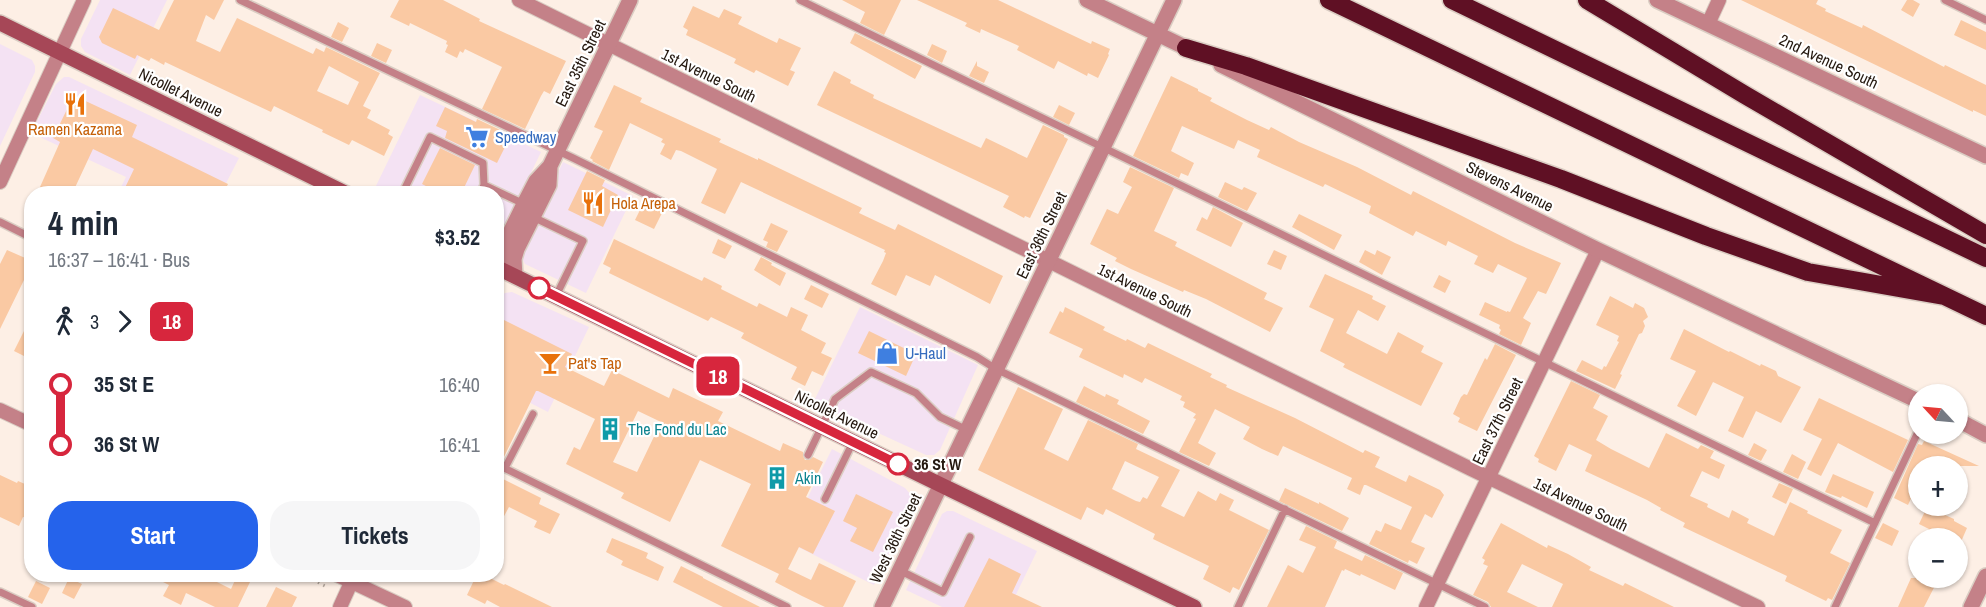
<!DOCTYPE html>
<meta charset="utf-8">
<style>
:root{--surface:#fff;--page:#f6f6f7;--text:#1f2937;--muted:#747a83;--accent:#2563eb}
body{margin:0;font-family:"Archivo Narrow",sans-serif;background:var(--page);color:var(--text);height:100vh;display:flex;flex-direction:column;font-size:22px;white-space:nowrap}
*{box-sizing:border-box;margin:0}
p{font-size:20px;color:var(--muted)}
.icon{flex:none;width:33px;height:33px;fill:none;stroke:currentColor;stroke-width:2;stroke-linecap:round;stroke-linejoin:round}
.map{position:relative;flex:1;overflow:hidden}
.sheet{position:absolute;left:24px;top:186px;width:480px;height:396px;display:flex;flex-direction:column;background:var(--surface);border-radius:24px;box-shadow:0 2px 4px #0004}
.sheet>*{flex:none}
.badge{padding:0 12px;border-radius:9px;font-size:21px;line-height:39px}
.needle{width:39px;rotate:296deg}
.buttons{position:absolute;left:1908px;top:384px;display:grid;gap:12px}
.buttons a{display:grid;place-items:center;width:60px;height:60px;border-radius:50%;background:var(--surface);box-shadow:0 2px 4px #0004;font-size:30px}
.map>.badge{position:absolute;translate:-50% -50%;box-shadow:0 0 0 3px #fff}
.legs{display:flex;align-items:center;gap:9px;height:66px;padding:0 24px;font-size:20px}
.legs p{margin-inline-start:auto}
.summary{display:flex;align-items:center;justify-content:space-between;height:102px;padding:0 24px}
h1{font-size:33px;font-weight:800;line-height:45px}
.action{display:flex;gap:12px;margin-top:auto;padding:12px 24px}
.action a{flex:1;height:69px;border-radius:24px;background:var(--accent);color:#fff;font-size:24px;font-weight:800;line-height:69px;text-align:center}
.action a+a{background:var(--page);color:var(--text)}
ul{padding:0 24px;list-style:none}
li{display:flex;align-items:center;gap:21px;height:60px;font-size:22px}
li i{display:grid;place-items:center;width:9px;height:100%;margin:0 8px;background:currentColor}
li i::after{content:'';width:15px;height:15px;margin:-8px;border:4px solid;border-radius:50%;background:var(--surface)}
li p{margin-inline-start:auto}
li:first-child i{background:linear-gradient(#0000 50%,currentColor 0)}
li:last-child i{background:linear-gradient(currentColor 50%,#0000 0)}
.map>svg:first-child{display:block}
.commercial{fill:#f4e2f3}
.building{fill:#fac9a3;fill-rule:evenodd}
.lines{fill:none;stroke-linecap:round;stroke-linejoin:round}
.service-casing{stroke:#dacdc3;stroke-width:10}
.minor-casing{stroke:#dacdc3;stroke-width:16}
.tertiary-casing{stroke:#dacdc3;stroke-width:18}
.secondary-casing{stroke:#dacdc3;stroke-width:18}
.motorway-casing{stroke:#dacdc3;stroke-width:21}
.path{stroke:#b5a89e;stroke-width:3;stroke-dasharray:1.5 4.5;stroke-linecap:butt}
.service{stroke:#c48188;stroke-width:7}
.minor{stroke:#c48188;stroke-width:14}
.tertiary{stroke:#c48188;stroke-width:15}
.secondary{stroke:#a64757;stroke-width:15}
.motorway{stroke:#5f1024;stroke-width:18}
.line-1-casing{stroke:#fff;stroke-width:14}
.line-1{stroke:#d7263d;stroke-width:9}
.stop-1-dot{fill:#fff;stroke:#d7263d;stroke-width:3}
.labels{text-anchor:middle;stroke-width:4.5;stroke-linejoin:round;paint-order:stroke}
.street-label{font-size:16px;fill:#24180f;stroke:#fff}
.food-label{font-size:16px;fill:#c56008;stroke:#fff;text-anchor:start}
.shop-label{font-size:16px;fill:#366cbe;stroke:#fff;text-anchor:start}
.culture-label{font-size:16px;fill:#0d838f;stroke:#fff;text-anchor:start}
.stop-label{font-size:16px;font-weight:bold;fill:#24180f;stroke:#fff;text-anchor:start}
</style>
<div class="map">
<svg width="1986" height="607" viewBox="0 0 1986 607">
<rect width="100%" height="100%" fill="#fdefe5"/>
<path class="commercial" d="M100,0H167L130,75L85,52L81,46V39Z
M0,44L32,60L35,66V72L0,146Z
M64,77H69L239,158L221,193H118L126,177L31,133L56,84Z
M420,95L541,152L499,239L497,242L496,194H382L374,190Z
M563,162L633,196L586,293L525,264L522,258L521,249Z
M512,292L589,327L548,412L497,386V302L498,298L505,293Z
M860,307L978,365L940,450L934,455H926L813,403Z
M832,449L905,488L913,497L911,507L874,585L786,541Z
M947,511H953L1037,551L1010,607H942L906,590L942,514Z"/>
<path class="building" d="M174,0H224L214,20L206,15L196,41L220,52L237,18L313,54L316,48L324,52L326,47L380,73L363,106L371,110L367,118L390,130L388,134L393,137L384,156L352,140L349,145L322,132L323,130L274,106L271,112L165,62L164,65L151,58L149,61L137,55L135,59L102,43L99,37L113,8L159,30ZM329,66L359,82L348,105L317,91Z
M399,0H443L480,19L479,21L566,61L550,94L544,91L541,96L525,129L482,109L502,67L465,49L463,53L460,51L457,58L445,52L448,45L446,44L447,41L410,23L409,26L390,17Z
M842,0H901L884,35L860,23L865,12Z
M917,0H998L1091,44L1092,41L1110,49L1108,54L1109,55L1098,78L1088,73L1087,76L1058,61L1054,69L1017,50L1019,46L981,29L980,33L965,26L967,23Z
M1741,0H1818L1816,4L1826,9L1825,11L1862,28L1863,25L1944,67L1945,65L1986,85V116L1973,110V112Z
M1907,0H1913L1920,4L1913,17L1901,10Z
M693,6L719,18L724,9L742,17L738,24L777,43L779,38L801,48L790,70L795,72L788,86L756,70L754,73L734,63L736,59L686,35L688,30L683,27Z
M1961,20L1986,32V50L1954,35Z
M338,22L349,28L342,42L331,37Z
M855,33L922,66L915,79L850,43Z
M377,43L392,50L386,63L371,56Z
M932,44L947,51L942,63L927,55Z
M977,61V66L989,72L984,83L969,76Z
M834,71L851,80L850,83L874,95L873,98L981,148L986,138L1027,158L1043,125L1064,135V137L1068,139L1030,218L1025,216L1024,218L1003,207L1009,196L817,105Z
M1171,76L1198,89V91L1212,98L1210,101L1247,120L1269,130L1271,127L1299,142L1357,167L1411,195L1413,191L1515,243L1561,263L1546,294L1538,291L1523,318L1531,323L1521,345L1499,334L1501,330L1499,328L1500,325L1479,315L1485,302L1507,312V311L1510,312L1527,278L1498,264L1493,273L1474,264L1478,256L1448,241L1446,246L1416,231L1413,236L1369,213L1371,206L1325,184L1323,187L1257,157L1260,150L1238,140L1234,149L1182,126L1171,151L1194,163L1188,176L1181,173L1179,178L1133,156Z
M614,85L642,98L640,102L721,139L719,142L758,160V158L862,208L859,213L895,230L898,224L1003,276L990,304L935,275L930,286L906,275L896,296L871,284L883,261L886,253L884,252L885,250L741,182L725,214L701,203L717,169L681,151L676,150L671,160L660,154L665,144L661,142L663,139L630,123L609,170L592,161L593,160L590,158L603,131L594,127Z
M77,97L137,125L132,137L228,184L223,194H122L134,169L93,149L72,194H53L40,187L60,142L53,138L72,99Z
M1059,105L1075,113L1069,125L1053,117Z
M445,107L476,122L477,119L511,135L497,163L445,138L447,131L436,126Z
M440,148L475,165L461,194H441L422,184Z
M1130,167L1174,188L1154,231L1177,242L1175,246L1267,293L1264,299L1283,308L1270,332L1206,299L1184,290L1183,292L1131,269L1115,261L1117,258L1090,244L1107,209L1118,214L1132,187L1123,182Z
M587,171L605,180L602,186L618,195L603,227L568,210Z
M1225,182L1242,190L1244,187L1257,193L1247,211L1218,197Z
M644,202L663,211L654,229L635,220Z
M1213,207L1243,223L1231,247L1196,230L1202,217L1207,220Z
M1299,214L1342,235L1334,250L1292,227Z
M771,223L788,231L777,252L766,247L768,242L763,240Z
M614,239L702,281L704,277L722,286L721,289L757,307L759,303L787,317L791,307L808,315L801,330L826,343L821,353L832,358L823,376L812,371L805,386L791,379L797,367L741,338L744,333L711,317L708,321L609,273L611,268L603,264Z
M718,239L732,246L725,259L712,253Z
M7,250L32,261V269L26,281L24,280L0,329V264Z
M1274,250L1287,256L1281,270L1267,264Z
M1365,250L1375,255L1377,250L1391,257L1382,275L1359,262Z
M761,257L772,263L771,265L786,273L780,286L754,270Z
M1325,274L1373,296L1372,299L1386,306L1378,321L1358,310L1346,333L1387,354L1398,332L1424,346L1421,352L1443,363L1421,406L1343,367L1345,364L1320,351L1334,319L1309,307Z
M1439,275L1451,281L1445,293L1433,287Z
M811,285L829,294L822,308L804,299Z
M1610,296L1633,308L1635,303L1644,308L1648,317L1643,321L1645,326L1642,333L1639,334L1620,374L1622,375L1615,389L1576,371L1582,360L1602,370L1604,366L1606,367L1619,342L1617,341L1619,336L1596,325Z
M1065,307L1105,327L1103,330L1126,341L1127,339L1145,348L1148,343L1212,374L1210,377L1227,385L1226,387L1295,418L1363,453L1365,450L1380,457L1375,467L1406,482L1409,475L1440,490L1444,495L1432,518L1425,514L1411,542L1425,548L1417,564L1409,560L1408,563L1369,544L1376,530L1381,532L1385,523L1401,530L1412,507L1366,485H1364L1360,495L1347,489L1352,478L1283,446L1278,456L1262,449L1243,439L1250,427L1215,409L1198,443L1216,453L1209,466L1179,452L1196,419L1193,418L1196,414L1183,407L1185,402L1180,400L1182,396L1145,378L1142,383L1124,374L1123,378L1079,357L1083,349L1049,333L1060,311L1063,313Z
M32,315V360L14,351Z
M496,316L572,354L565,367L604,386L612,370L669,398L673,388L723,412L718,421L780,451L783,443L803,452V456L805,460H809L813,457L823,462L806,497L835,511L813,554L799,547L788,569L811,580L819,563L856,581L843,607H825L802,596L775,582L779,574L721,546L751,484L700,460L670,522L621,498L624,493L566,464L574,447L580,450L595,419L538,391H536L502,461L496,458ZM638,411L661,422L637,472L613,462Z
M1684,329L1729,352L1730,351L1760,366L1761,364L1776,371L1778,376L1801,387L1781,423L1756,411L1743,438L1728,431L1744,397L1713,382L1696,416L1677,406L1696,371L1670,359Z
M869,331L916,354L906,376L858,353Z
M1495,344L1516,355L1477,431L1458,422L1460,418L1453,414L1461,397L1464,394L1467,395L1485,358L1487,360Z
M1571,381L1600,395L1593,408L1608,416L1596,440L1611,449L1649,468L1666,433L1698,449L1701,445L1714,451L1710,458L1725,465L1719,479L1702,471L1690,496L1708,504L1707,507L1729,518L1732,510L1749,519L1747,523L1774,536L1790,502L1808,511L1807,513L1842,530L1830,553L1850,563L1832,600L1828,598L1826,601L1785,581L1787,576L1683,527L1685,523L1660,510L1661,508L1647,500L1585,471L1592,455L1569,444L1556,471L1538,462L1539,459L1534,456Z
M1084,386L1105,397L1106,394L1119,400L1117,404L1150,421L1143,434L1076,402Z
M1018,387L1063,409L1044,449L1068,461L1088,420L1138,444L1136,449L1180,470L1161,506L1184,517L1198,491L1216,501L1220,493L1234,500L1229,510L1269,530L1239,590L1233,587L1230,593L1203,579L1209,566L1153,539L1155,534L1106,509L1103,515L1087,507L1081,520L978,470ZM1125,461L1159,477L1147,499L1143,497L1140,502L1136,501L1112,489Z
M1819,398L1908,440L1893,472L1838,443L1821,476L1807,469L1822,439L1803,430Z
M1924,441L1979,466H1918V483L1908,505L1894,498L1918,444L1922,445Z
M1754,443L1767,450L1761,461L1748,455Z
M1792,454L1806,462L1798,479L1783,472Z
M1833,474L1874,492L1867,508L1842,496L1841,498L1825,492Z
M0,475L17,483L18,481L32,487V520L23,517L19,526L0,517Z
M501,478L541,498L539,504L560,514L550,534L534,527L537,521L509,507L496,531V488Z
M1779,483L1793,489L1786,504L1772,497Z
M1285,488L1319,504V502L1349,518L1342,531L1279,501Z
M856,494L893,512L873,552L850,541L857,528L843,521Z
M1927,507L1954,519V521L1967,528L1960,544L1958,543V538H1924L1929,529L1919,524Z
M1501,523L1547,548L1548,545L1568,554L1591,567L1589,570L1623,586L1625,583L1674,607H1552L1563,584L1522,564L1507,592L1538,607H1491L1488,602L1473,595L1488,566L1483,564L1485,560L1482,558Z
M1883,523L1899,531L1892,546L1875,538Z
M1306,526L1337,541L1334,548L1362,561L1365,555L1403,573L1395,590L1361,574L1360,576L1345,569L1344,571L1342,570L1325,607H1267L1288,565L1303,573L1316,547L1299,540Z
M612,538L648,553L646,558L664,567L658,581L621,565L623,561L606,552Z
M989,558L1021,574L1012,593L1042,607H964Z
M681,566L703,577V578L760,607H723L673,582Z
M147,574H201L231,589L237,576L250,582L238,607H215L186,593L181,605L163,596L169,585Z
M477,574H482L504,585L505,584L552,607H500L487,600L485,604L467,595Z
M69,578L82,584L74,599L62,593Z
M1911,578H1939L1924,607H1898Z
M36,581L50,588L42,604L28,597Z
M276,587L297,597L292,607H266Z"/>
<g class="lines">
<g class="service-casing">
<path id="service" d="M240,0L573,158L977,357L996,369L1485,607
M800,0L1875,523
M1945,0L1986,20
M402,194L430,137L483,163L484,185
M480,194L484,185L524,204
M533,217L583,241L556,296
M0,222L32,238
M808,455L835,399L871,372L916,393L940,417L967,430
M496,464L787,607
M505,468L533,414
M825,499L853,442
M899,570L943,592L970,537
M0,592L32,607
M1238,607L1285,509
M1835,607L1918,432"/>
</g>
<g class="minor-casing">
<path id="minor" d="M519,0L1471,469L1758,607
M1708,24L1719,0
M0,182L84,0
M0,410L32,425
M335,574L405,607
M340,607L355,574
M1426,607L1598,250"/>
</g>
<g class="tertiary-casing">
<path id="tertiary" d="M1087,0L1197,53
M1657,0L1986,156
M1221,65L1598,250L1918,401
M500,269L505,243L524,204L536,181L550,166L630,0
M515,276L514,259L517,249L549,185L550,166
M1958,420L1986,435
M882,607L1174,0
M1971,607L1986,576"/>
</g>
<g class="secondary-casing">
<path id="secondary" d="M0,23L347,194
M496,267L941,485L1194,607"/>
</g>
<g class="motorway-casing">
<path id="motorway" d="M1329,0L1986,316
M1452,0L1986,258
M1587,0L1745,95L1986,235
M1186,48L1246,66L1561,179L1706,236L1808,272L1944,296"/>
</g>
<path class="path" d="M302,574L325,586"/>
<use href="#service" class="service"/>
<use href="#minor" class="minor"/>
<use href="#tertiary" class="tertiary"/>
<use href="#secondary" class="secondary"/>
<use href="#motorway" class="motorway"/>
</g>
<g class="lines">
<g class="line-1-casing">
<path id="line-1" d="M539,288L898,464"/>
</g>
<use href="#line-1" class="line-1"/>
</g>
<defs>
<g id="restaurant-bare" transform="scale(1.8)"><path d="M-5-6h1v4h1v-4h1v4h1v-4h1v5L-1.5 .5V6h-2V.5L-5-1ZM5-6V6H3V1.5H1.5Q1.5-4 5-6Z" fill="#e8710a" stroke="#fff" stroke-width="2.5" paint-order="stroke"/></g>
<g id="supermarket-bare" transform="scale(1.8)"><path d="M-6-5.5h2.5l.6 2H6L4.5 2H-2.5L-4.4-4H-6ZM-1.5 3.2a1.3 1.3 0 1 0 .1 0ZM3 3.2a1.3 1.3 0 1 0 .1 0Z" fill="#3f7fe0" stroke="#fff" stroke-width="2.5" paint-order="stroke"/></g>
<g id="shop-bare" transform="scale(1.8)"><path d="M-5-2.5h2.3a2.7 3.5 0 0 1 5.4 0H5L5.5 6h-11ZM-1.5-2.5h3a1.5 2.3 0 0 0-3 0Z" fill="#3f7fe0" stroke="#fff" stroke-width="2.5" paint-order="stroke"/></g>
<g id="bar-bare" transform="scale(1.8)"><path d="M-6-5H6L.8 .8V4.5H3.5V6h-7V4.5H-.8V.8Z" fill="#e8710a" stroke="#fff" stroke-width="2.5" paint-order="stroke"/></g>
<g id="building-bare" transform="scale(1.8)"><path d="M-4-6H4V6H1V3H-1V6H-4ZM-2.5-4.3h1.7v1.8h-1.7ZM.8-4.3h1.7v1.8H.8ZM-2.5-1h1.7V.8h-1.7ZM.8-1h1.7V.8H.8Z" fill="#0f9aa8" stroke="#fff" stroke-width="2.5" paint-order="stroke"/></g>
</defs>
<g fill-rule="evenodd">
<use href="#restaurant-bare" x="75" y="104"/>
<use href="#supermarket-bare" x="477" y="137"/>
<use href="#restaurant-bare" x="593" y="203"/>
<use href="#shop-bare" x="887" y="353"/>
<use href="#bar-bare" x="550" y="363"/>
<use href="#building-bare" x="610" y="429"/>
<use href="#building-bare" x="777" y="478"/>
</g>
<g class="stop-1-dot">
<circle cx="539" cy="288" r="10"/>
<circle cx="898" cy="464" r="10"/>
</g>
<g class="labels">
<g class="street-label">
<text transform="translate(1829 61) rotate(25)" y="6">2nd Avenue South</text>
<text transform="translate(580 63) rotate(-64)" y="6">East 35th Street</text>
<text transform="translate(709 75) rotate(26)" y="6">1st Avenue South</text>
<text transform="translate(181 92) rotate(26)" y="6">Nicollet Avenue</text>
<text transform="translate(1510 186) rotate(26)" y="6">Stevens Avenue</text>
<text transform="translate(1041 235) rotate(-64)" y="6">East 36th Street</text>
<text transform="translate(1145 290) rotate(26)" y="6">1st Avenue South</text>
<text transform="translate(837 414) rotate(26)" y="6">Nicollet Avenue</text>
<text transform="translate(1497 421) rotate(-64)" y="6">East 37th Street</text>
<text transform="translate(1581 504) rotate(26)" y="6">1st Avenue South</text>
<text transform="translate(895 538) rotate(-64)" y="6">West 36th Street</text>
</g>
<g class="food-label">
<text x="75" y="135" text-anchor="middle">Ramen Kazama</text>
<text x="611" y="209">Hola Arepa</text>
<text x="568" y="369">Pat's Tap</text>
</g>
<g class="shop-label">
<text x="495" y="143">Speedway</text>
<text x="905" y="359">U-Haul</text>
</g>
<g class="culture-label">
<text x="628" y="435">The Fond du Lac</text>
<text x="795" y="484">Akin</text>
</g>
<g class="stop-label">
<text x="914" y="470">36 St W</text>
</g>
</g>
</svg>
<div class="buttons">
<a><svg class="needle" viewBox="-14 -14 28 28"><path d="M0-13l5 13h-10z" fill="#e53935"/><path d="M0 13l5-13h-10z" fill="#747a83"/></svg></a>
<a>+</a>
<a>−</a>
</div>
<b class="badge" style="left:718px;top:376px;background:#d7263d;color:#fff">18</b>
<section class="sheet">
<div class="summary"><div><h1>4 min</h1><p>16:37 – 16:41 · Bus</p></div><b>$3.52</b></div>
<div class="legs"><svg class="icon" aria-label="walk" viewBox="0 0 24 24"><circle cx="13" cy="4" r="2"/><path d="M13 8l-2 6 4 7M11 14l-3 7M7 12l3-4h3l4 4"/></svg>3<svg class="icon" aria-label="forward" viewBox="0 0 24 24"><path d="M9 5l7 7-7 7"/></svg><b class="badge" style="background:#d7263d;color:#fff">18</b></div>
<ul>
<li><i style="color:#d7263d"></i><b>35 St E</b><p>16:40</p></li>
<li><i style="color:#d7263d"></i><b>36 St W</b><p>16:41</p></li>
</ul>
<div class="action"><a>Start</a><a>Tickets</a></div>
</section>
</div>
